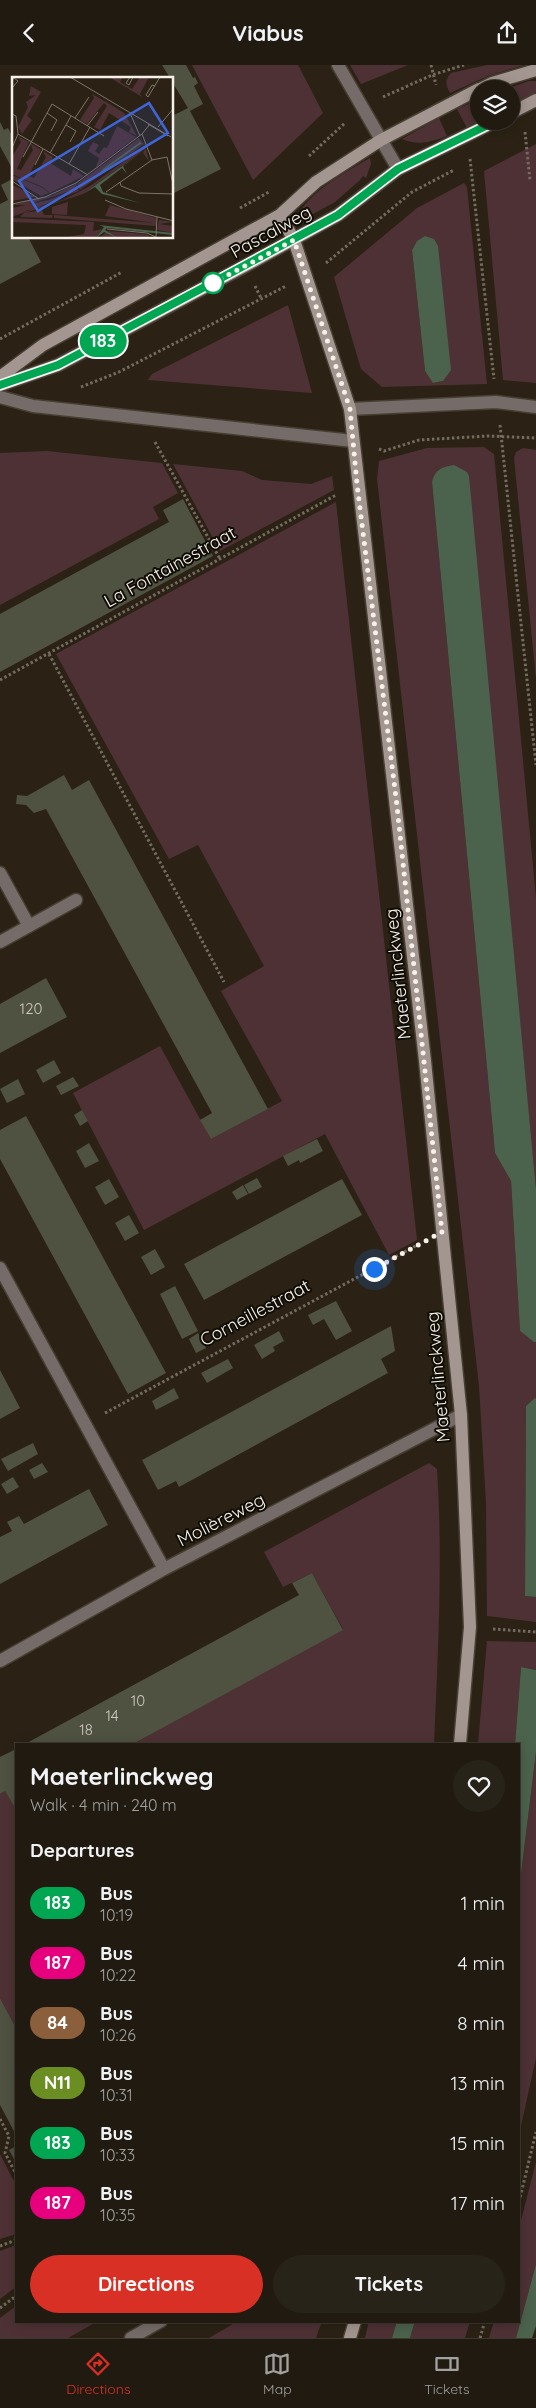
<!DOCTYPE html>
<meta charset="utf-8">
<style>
:root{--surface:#201a10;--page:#282319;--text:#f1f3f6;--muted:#a2a19f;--line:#3d3830;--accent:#d93025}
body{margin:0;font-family:Quicksand,sans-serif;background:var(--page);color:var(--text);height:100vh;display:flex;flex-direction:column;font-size:19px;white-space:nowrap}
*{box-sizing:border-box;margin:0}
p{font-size:16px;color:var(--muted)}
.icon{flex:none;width:28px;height:28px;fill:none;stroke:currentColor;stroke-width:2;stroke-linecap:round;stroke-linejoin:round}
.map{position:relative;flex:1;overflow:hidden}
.details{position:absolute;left:15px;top:1678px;width:505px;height:580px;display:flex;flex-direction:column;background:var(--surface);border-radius:0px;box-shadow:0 2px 12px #0003,0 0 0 1px var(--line)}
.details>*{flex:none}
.badge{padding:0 10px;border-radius:16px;font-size:18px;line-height:32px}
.controls{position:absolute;left:470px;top:15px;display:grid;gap:10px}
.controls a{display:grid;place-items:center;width:50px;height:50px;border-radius:50%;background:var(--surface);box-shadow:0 2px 12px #0003,0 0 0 1px var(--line);font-size:25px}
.you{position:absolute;width:25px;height:25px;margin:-12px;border:4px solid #fff;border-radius:50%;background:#1a73e8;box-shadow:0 0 0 8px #1a73e833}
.map>.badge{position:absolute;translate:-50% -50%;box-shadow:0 0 0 2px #fff}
h2{padding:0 15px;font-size:19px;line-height:45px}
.round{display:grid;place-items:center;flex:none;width:52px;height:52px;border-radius:26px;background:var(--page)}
.head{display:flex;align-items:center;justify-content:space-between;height:85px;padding:0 15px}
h1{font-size:24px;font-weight:700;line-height:38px}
.button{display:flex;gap:10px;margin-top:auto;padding:10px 15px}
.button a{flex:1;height:58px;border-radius:30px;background:var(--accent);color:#fff;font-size:20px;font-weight:700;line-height:58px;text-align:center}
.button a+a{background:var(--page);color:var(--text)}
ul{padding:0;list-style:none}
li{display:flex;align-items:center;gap:15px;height:60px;padding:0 15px}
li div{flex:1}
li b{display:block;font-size:19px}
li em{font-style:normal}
li .badge{min-width:55px;font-weight:700;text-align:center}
header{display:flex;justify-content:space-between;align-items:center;height:65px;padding:0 15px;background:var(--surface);font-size:22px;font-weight:700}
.tab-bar{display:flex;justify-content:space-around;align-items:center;height:70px;border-top:1px solid var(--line);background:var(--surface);font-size:14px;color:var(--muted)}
.tab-bar a{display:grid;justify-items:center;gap:2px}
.tab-bar .current{color:var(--accent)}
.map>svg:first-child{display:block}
.green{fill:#4e3135;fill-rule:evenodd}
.water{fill:#4b624d}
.building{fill:#4f5141}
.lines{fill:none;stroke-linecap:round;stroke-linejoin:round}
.lane-casing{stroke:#483f33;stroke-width:15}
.street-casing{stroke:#483f33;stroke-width:15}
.secondary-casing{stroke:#483f33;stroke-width:15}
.path{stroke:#736b60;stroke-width:3;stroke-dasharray:2.5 2.5;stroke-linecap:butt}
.lane{stroke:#756c69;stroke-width:12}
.street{stroke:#756c69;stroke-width:12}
.secondary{stroke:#a39590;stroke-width:12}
.line-casing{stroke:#fff;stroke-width:11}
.line{stroke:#00a651;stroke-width:8}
.walk{stroke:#f7f1e9;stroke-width:5;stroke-dasharray:0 9}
.stop-dot{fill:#fff;stroke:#00a651;stroke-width:2.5}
.labels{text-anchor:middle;stroke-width:4;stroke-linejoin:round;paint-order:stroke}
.number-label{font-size:15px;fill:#cdc9bf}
.street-label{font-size:18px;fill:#f7f1e9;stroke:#100d07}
.inset-road{fill:none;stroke:#7d756a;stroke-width:1}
.view{fill:#3e66db;fill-opacity:0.15;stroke:#3e66db;stroke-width:2.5}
.inset-edge{fill:none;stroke:#f7f1e9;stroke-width:2.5}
</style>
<header><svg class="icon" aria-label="back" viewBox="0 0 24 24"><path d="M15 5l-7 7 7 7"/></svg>Viabus<svg class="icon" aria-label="share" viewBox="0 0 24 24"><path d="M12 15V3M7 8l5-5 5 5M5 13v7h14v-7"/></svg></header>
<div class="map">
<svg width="536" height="2273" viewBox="0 0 536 2273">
<rect width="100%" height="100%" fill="#2b2215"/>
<path class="green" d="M192,0H298L323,48L253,115Z
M350,0H408L361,19Z
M487,0H524L488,11L450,28C446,20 444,16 451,8Z
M529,16H536V27L511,40V24H506Z
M479,34V56L467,63L457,44Z
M439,53L447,71C431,77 419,81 402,74Z
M536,79V318L503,315L484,106Z
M370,93L371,99L366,113L363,111L360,115L335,137L293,160C304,129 342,109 370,93Z
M464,118L467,122L487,319L382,322L361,304L334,212L417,143ZM417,176L443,316L434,318L425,306L412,185Z
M288,240L312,328L148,315L152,309Z
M484,382L494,389L536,833V1124L467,407C452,400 436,398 432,417L495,1088L511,1116L520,1266L536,1277V1334L526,1341L525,1531L536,1532V1557L487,1551L486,1438L479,1321L377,414L379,396L427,383Z
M523,383L536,385V614L514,393L516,387Z
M47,386L162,398L178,428L153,442L159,454L0,540V388Z
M173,399L242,406L262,415L311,419L332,411L334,425L220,486Z
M336,437L417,1175L389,1190L325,1069L144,1165L73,1028L160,981L211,1074L282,1036L221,926L264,901L198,780L169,794L56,589Z
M429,1398L437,1404C443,1495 438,1587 434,1679H133L343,1564L312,1508L283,1522L264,1487Z
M487,1576L536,1577V1605L521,1602L515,1679H478Z
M536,1687V1993L519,2070V1826Z
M5,1726L15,1743L16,1742V1963L0,1933V1729Z
M0,2089L16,2120V2169L0,2174Z
M536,2097V2199L516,2273H489L494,2256H519V2163Z
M16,2180V2222L0,2234V2186Z
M16,2241V2256H98L68,2273H0V2253Z
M238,2256H322L316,2273H209Z
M369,2256H397L392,2273H365Z
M415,2256H470L465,2273H410Z"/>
<path class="water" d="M425,171L434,174L438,181L451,305L443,316L433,318L425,306L412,185L417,176Z
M454,400L467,407L469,411L536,1124V1277H534L520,1266L511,1116L495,1088L432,417C435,404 442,402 454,400Z
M535,1333L536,1334V1532L525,1531L526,1341Z
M521,1602L536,1605V1687L519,1826V1679H515Z
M536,2199V2261L532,2273H516Z
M397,2256H415L410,2273H392Z"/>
<path class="building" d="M162,0H186L193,13L195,12L198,18L194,21L203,39L190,46L221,104L172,129V51L188,43Z
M0,57L4,65L8,63L14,75V107L0,81Z
M14,113V172H28L41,197L0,219V139L8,135L1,120Z
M183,434L213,491L0,607V549L169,457L163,445Z
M64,710L72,725L89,715L268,1044L211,1074L200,1055L212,1048L46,744L34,748L26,740L16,739L17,730L27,731Z
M46,913L67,952L0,988V939Z
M54,995L61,1008L43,1018L36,1005Z
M73,1012L79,1021L61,1030L56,1021Z
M18,1014L25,1029L7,1038L0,1024Z
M82,1045L88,1056L80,1061L74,1050Z
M26,1051L166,1308L128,1329L0,1094V1065Z
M317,1074L323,1086L300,1098L299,1095L288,1101L283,1091Z
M89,1078L99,1096L85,1103L76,1086Z
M257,1113L262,1122L249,1129L244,1120Z
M109,1114L119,1132L105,1140L95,1122Z
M342,1114L362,1150L204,1235L184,1199Z
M243,1120L248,1129L237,1135L232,1127Z
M129,1150L139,1168L125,1176L115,1158Z
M155,1184L165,1202L151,1210L141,1192Z
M175,1221L198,1266L182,1274L160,1229Z
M336,1236L352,1266L336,1275L324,1254L313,1260L308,1250Z
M391,1261L395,1286L381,1294L388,1308L179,1422L176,1416L158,1425L142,1395Z
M279,1266L284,1276L273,1282L275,1286L262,1294L254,1280Z
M198,1268L206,1283L196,1288L189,1274Z
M228,1294L233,1303L207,1318L201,1308Z
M0,1305L20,1343L0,1354Z
M174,1323L179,1333L156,1345L152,1336Z
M33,1378L38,1389L8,1406L1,1394Z
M42,1398L48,1407L34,1414L29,1405Z
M13,1412L19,1422L7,1429L1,1419Z
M89,1424L108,1460L0,1519V1472L12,1466L7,1457L19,1451L24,1459Z
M312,1508L343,1565L133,1679H25L299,1530L292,1518Z
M16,1684V1742L15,1743L5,1726L0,1729V1692Z
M0,1933L16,1963V2070L0,2040Z
M16,2081V2098L9,2085Z"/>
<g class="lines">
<g class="lane-casing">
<path id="lane" d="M0,808L29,861"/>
</g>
<g class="street-casing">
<path id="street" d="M338,0L398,104
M0,332L33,341L353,376
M350,344L496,337L536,342
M0,877L76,835
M0,1203L164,1504
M0,1596L164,1504L461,1350
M131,2273L161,2256"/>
</g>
<g class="secondary-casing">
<path id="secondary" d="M480,24L492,18L536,5
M511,48L536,35
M280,150L294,175L350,344L425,996L461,1350L470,1562L460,1679
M0,312L43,280L280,150L316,117L381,75L479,24
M0,320L58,300L245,201L338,150L398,104L496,56
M350,2273L355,2256"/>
</g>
<path class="path" d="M431,0L436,20
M383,32L432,10L464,0
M525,67L530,115
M309,91L345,58
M470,94L494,314
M240,143L269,127
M326,198L412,127L454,105
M255,221L261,233
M0,274L122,207
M81,322L119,307L286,221
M500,360L536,700
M155,377L220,494
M379,384L384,386L419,375L488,371L536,373
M49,589L224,917
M0,615L336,430
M105,1348L421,1178
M493,1564L536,1567
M0,2054L9,2071L5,2088L16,2109
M519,2137L536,2067
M0,2181L16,2175
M0,2243L16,2231
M480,2273L485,2256"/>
<use href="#lane" class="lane"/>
<use href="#street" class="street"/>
<use href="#secondary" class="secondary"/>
</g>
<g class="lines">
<g class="line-casing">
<path id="line" d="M0,320L58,300L212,218L338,150L398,104L496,56"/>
</g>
<use href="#line" class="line"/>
<path class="walk" d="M213,218L294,175L350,344L357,419L397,741L442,1167L374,1204"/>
</g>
<circle class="stop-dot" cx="213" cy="218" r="10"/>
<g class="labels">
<g class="number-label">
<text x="31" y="949">120</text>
<text x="138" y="1641">10</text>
<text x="112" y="1656">14</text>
<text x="86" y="1670">18</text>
</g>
<g class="street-label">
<text transform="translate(271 167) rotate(-29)" y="6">Pascalweg</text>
<text transform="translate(170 502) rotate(-29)" y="6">La Fontainestraat</text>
<text transform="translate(398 909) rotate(-96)" y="6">Maeterlinckweg</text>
<text transform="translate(255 1248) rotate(-28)" y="6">Corneillestraat</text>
<text transform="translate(438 1312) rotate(-95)" y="6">Maeterlinckweg</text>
<text transform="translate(221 1455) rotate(-27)" y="6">Molièreweg</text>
</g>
</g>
<g transform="translate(12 12)">
<rect width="161" height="161" fill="#2b2215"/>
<path d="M97,0H111L108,5L120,12L128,0H137L128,17L130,20ZM19,9L29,15L15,39L20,43L10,57L6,50L16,30L14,25L24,18L17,19ZM80,17L101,29L99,32L101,29L112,36L125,59L117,55L119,50L97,36L88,53L82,50L95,29L92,26L75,47L68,43L82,21ZM105,49L124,60L84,90L87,81L76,74L81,65L87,68L83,74L87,77L92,70L95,71ZM6,59L17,65L5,92L9,93L21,73L18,66L29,73L17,99L22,101L34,80L31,74L41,80L38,86L59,99L61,92L72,99L38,116L31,110L4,99L0,97V80L9,65ZM127,61L132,67L68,113L65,107ZM128,65L130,66L83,100L92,91ZM133,69L137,84L131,76L133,72L71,117L13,136L30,133L32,138H41L40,141L8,140L14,134L51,123L78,109ZM0,98L31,111L37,116L29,119L0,102ZM64,107L67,114L0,140V131L37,123L64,112L14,128H0L41,118ZM0,108L7,111L23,120L0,124ZM56,125L55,138L40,137V130ZM98,128L144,141V149L42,141V138L55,139L143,146L93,139ZM0,141L82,145L81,154L90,152L84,161H49L72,157L74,148L0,145ZM147,143L161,145L147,147L161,149V156L145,153ZM96,154L133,157L138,158L135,161H87Z" fill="#4e3135" fill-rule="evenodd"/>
<path d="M128,65L130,66L83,100L92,91ZM134,72L111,89L115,97L110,91L88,108L91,115L128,126L90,117L83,110L71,117ZM87,148L161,156V158L95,151L93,153L106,161L92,155L84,161L92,150Z" fill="#4b624d"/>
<path class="inset-road" d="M58,0L159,60M118,0L114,6L117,8L121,0M0,4L2,1L6,4L0,11M143,9L140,8L134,18L136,20L148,0M35,36L45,43L39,54M118,36L128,59M0,37L4,39L6,57L76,98M63,41L77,20M136,47L156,59M54,48L64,54L58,65M75,49L86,35M146,50L162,31M130,57L140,83L155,80L162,112M0,71L6,57M38,76L59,39M11,80L40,27L92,59M57,87L78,50M23,88L31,72M0,104L27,122M108,105L109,109L127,116L162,117M94,115L140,83M93,123L114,132L162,144M0,127L33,120L64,106L130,57L138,47M95,152L135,156L146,161M144,160L145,140"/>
<path class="view" d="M137,26L156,56L26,134L7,104Z"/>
<rect width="161" height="161" class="inset-edge"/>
</g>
</svg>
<div class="controls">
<a><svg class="icon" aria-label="layers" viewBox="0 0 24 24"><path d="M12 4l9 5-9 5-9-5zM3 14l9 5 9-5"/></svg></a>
</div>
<div class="you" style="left:374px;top:1204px"></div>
<b class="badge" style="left:103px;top:276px;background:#00a651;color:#fff">183</b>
<section class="details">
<div class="head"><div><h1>Maeterlinckweg</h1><p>Walk · 4 min · 240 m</p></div><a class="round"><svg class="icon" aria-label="heart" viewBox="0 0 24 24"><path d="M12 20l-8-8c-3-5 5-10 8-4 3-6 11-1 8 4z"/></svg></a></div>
<h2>Departures</h2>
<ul>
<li><span class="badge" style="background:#00a651;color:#fff">183</span><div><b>Bus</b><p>10:19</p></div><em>1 min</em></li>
<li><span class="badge" style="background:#e6007e;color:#fff">187</span><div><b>Bus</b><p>10:22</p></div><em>4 min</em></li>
<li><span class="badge" style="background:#8b5e3c;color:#fff">84</span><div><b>Bus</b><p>10:26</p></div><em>8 min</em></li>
<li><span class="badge" style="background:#6b8e23;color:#fff">N11</span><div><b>Bus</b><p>10:31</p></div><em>13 min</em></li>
<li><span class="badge" style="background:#00a651;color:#fff">183</span><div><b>Bus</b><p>10:33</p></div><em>15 min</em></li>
<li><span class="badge" style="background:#e6007e;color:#fff">187</span><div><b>Bus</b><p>10:35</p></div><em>17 min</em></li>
</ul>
<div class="button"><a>Directions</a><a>Tickets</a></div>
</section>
</div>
<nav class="tab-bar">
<a class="current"><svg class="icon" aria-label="directions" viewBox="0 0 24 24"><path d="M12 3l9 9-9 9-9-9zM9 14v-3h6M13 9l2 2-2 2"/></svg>Directions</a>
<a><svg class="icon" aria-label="map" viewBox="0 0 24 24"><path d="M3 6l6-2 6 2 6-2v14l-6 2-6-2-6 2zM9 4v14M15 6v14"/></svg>Map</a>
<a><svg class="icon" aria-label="tickets" viewBox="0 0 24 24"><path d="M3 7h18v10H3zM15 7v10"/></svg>Tickets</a>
</nav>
